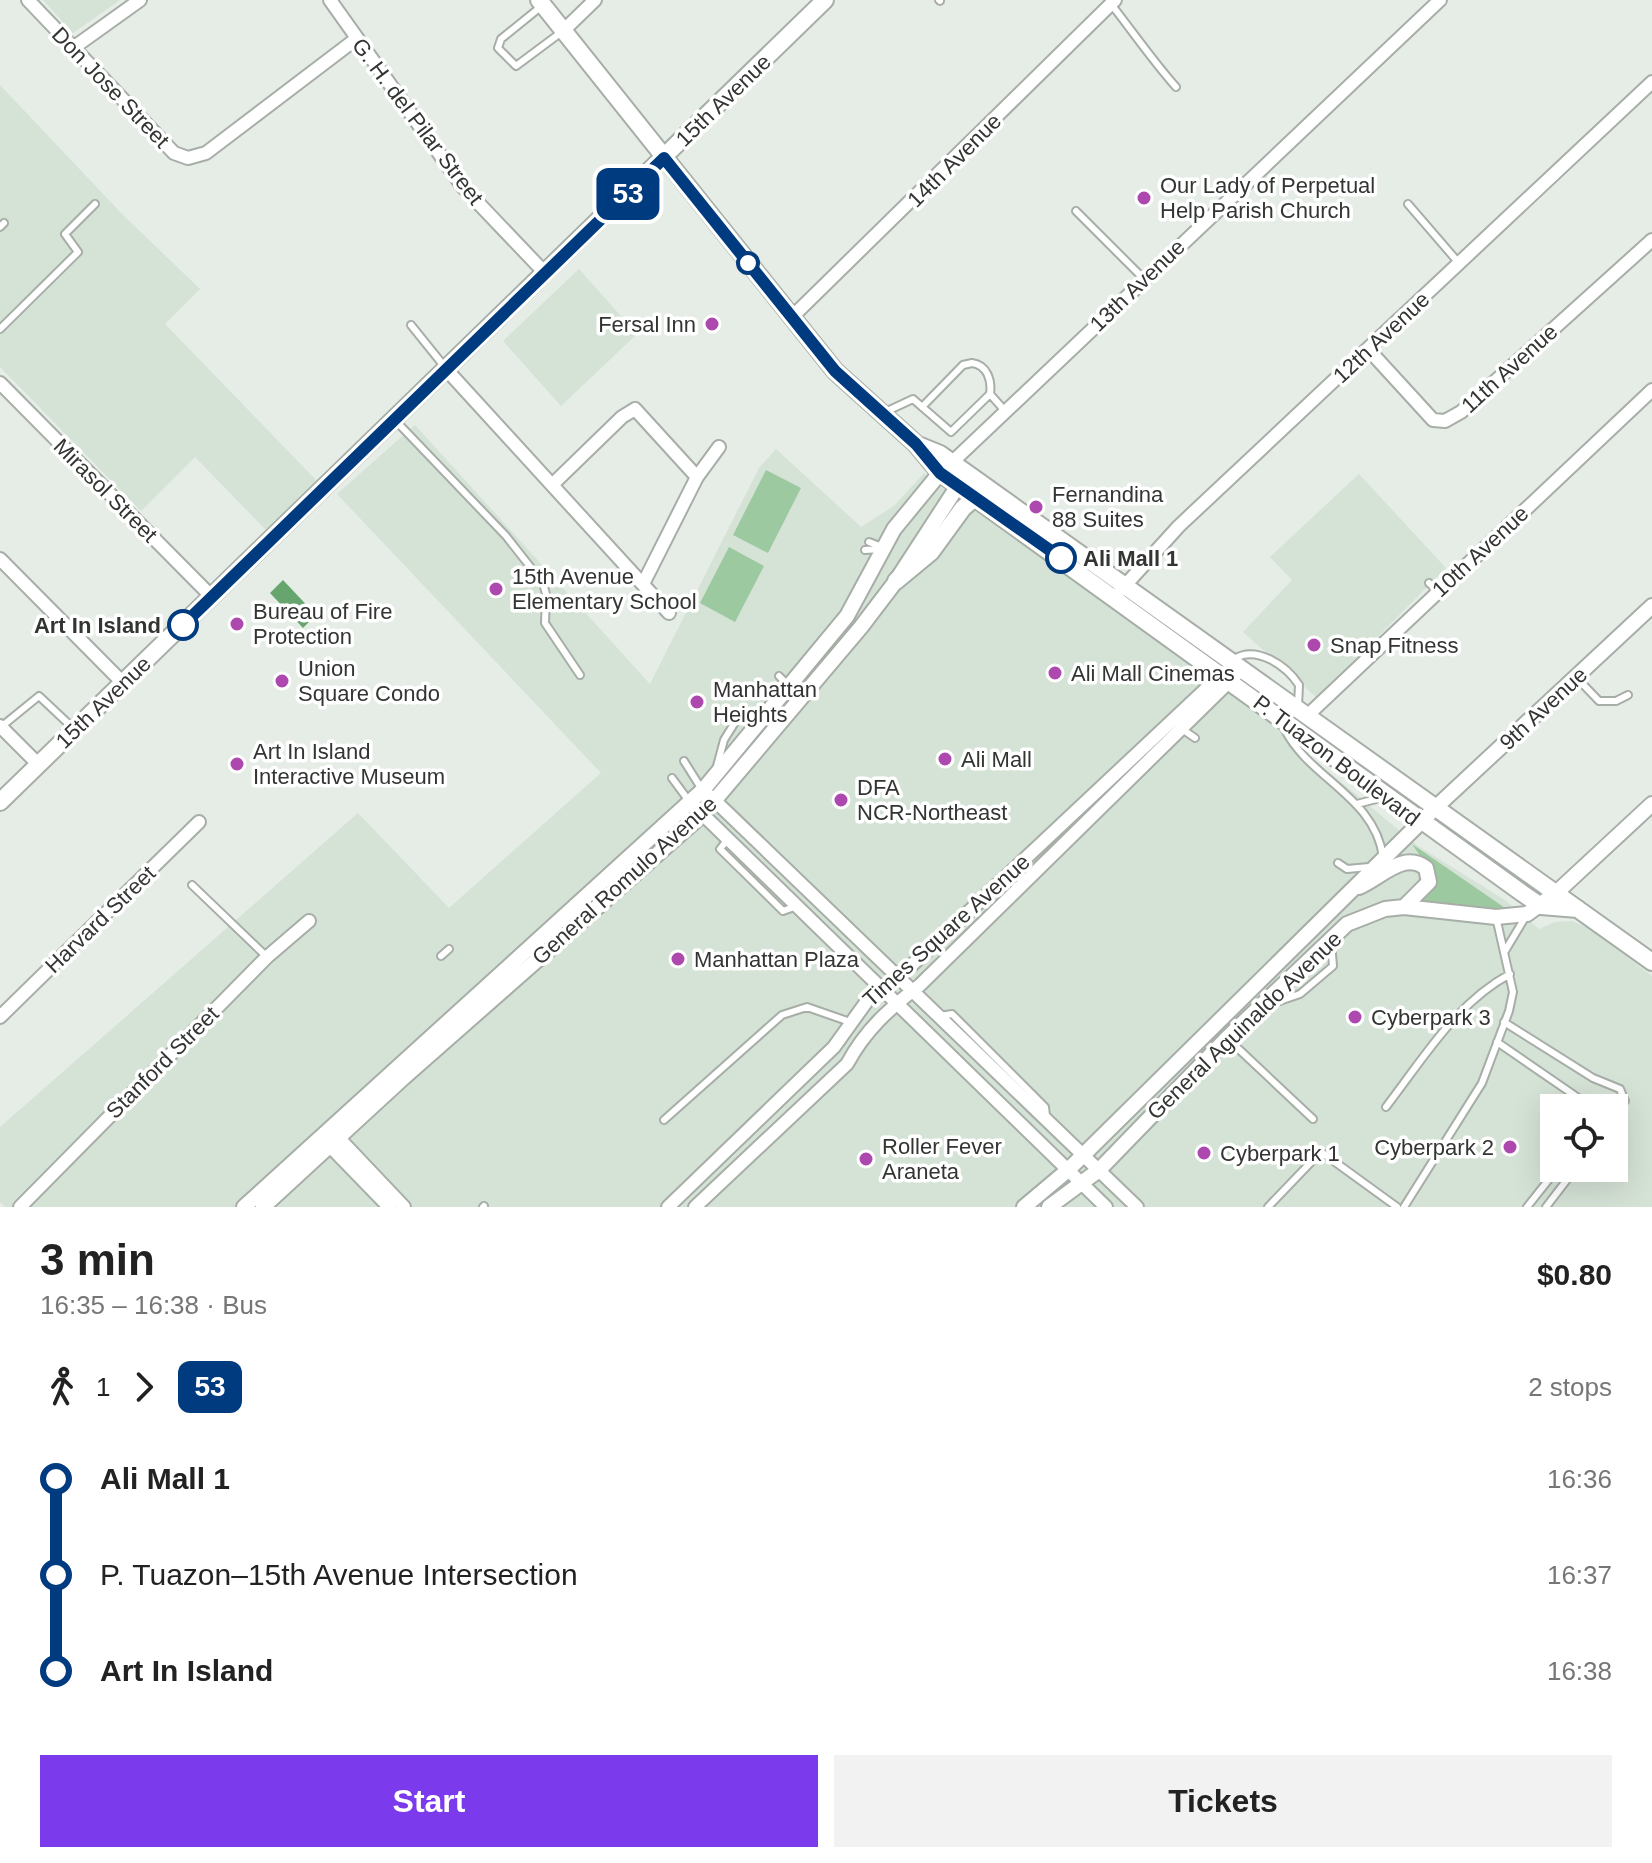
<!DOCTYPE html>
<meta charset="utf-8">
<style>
:root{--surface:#fff;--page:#f2f2f2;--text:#222;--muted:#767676;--accent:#7c3aed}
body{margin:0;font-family:Arial,sans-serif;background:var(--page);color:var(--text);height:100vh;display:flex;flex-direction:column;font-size:30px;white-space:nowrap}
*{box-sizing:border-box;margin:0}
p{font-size:26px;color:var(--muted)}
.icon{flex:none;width:44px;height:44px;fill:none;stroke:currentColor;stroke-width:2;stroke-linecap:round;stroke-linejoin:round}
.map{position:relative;height:1207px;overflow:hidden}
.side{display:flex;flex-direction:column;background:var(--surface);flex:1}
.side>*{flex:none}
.badge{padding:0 16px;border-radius:12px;font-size:28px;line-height:52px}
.buttons{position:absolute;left:1540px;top:1094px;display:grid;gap:16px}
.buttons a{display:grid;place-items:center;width:88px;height:88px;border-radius:0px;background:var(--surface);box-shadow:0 8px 32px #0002;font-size:40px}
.map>.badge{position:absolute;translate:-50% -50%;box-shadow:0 0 0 4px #fff}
.legs{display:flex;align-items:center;gap:12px;height:88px;padding:0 40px;font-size:26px}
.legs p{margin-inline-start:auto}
.overview{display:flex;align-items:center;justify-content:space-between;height:136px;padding:0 40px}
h1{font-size:44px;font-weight:700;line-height:60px}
.button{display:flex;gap:16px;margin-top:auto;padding:16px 40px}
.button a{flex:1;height:92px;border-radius:0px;background:var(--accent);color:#fff;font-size:32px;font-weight:700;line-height:92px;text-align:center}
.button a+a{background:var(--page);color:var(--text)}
ul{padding:0 40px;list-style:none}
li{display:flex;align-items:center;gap:28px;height:96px;font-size:30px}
li i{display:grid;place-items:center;width:12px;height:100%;margin:0 10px;background:currentColor}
li i::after{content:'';width:20px;height:20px;margin:-10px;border:6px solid;border-radius:50%;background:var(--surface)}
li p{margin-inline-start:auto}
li:first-child i{background:linear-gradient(#0000 50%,currentColor 0)}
li:last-child i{background:linear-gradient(currentColor 50%,#0000 0)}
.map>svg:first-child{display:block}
.built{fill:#d5e2d6;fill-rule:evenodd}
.green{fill:#9cc9a0}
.water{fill:#66a56e}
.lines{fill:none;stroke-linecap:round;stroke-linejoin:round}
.service-casing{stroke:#a7aea7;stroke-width:10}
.minor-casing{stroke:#a7aea7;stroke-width:16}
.tertiary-casing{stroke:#a7aea7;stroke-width:18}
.secondary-casing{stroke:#a7aea7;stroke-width:20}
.service{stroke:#fff;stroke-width:6}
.minor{stroke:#fff;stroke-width:12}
.tertiary{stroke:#fff;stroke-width:14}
.secondary{stroke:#fff;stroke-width:16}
.line-1-casing{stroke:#fff;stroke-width:18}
.line-1{stroke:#003b80;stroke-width:12}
.poi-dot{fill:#ad48ae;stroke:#fff;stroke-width:3}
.stop-1-dot{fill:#fff;stroke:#003b80;stroke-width:4}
.labels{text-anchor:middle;stroke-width:7;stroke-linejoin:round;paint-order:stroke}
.street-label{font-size:22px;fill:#323532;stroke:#fff}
.poi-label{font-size:22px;fill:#323532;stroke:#fff;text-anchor:start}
.stop-label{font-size:22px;font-weight:bold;fill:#323532;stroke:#fff;text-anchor:start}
</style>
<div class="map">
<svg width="1652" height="1207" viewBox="0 0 1652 1207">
<rect width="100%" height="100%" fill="#e5ede6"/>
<path class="built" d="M43,0H120L73,33Z
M0,85L122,214L200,289L165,324L317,481L266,530L195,457L141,511L0,367Z
M579,269L637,334L561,406L503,341Z
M415,425L650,684L759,468L776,449L861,527L894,506L924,473L1206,670L1418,846L1505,900L1539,929L1555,922L1572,921L1588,928L1652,976V1207H5L0,1202V1127L358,813L449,908L601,773L337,494ZM1554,1108H1614V1168H1554Z
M1359,474L1446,568L1317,698L1243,632L1292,580L1270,557Z"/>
<path class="green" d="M766,470L801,488L768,553L733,535Z
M729,547L764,566L735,622L700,603Z
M1412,844L1508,910L1417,904L1433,875Z"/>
<path class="water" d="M283,580L316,615L303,628L270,593Z"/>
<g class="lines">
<g class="service-casing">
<path id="service" d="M939,0L940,1
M1111,4C1133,32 1152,60 1176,87
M543,5L501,39L498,48L516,66L563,31
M1408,204L1458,262
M1076,211L1143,278
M0,227L4,223
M411,325L444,366
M0,329L78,252L65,234L95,204
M922,407L963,365L972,363C987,365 992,380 990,394
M885,412L913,399L951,432L990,394L1006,412
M395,420L506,536L543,583L546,594L545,623L580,675
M869,542L882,547
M865,550L881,549
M1429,583L1438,591
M1234,659C1256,645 1286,665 1299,685L1298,706
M779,676L790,687L807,691
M1576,677L1599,701H1616L1628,695
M1,727L39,696L73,728
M1182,729L1195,738
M1285,730C1310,779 1375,797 1383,857
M684,761L701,788
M717,766L724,740L737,719
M672,778L689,801
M1357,804L1384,797
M728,839L720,849L783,911L797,906
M1338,863L1347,869L1369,867
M192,885L267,957
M1505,951L1526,916
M441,956L449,949
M1268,1005L1300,994L1333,966L1331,943
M940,1016L952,1014L1045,1107L1046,1116
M1504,1022L1593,1078L1620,1089L1625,1101L1614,1112
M1228,1039L1313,1119
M1497,1042L1593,1108
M1386,1107C1423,1059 1456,1003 1510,974
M664,1120L782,1015L807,1007L850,1022
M483,1207L484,1206
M1268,1207L1315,1158L1324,1154L1397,1207
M1404,1207L1482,1083L1509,1011L1513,992L1496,917
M1527,1207L1558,1168
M1546,1207L1576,1168"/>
</g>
<g class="minor-casing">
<path id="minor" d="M28,0L174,153L188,158L206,153L356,39
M330,0L463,187L545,273
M563,31L595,0
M73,48L140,0
M791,318L1115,0
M1368,349L1433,420L1445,421L1461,412L1652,240
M445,368L669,613
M0,383L212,597
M946,468L1440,0
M553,484L622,417L635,409L697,477
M0,559L123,683
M643,584L697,477L719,447
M1120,591L1179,526L1652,82
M1309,714L1652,390
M0,726L39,765
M710,796L1137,1207
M690,802L1106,1207
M0,1017L199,822
M332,1131L404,1207
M324,1140L389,1207
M20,1207L267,957L309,921
M668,1207L834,1047L867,1001L913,964L1224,672
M695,1207L847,1064C866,1029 889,1009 920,985L1243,668"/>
</g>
<g class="tertiary-casing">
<path id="tertiary" d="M1359,887C1383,876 1404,851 1426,868L1429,882L1404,907
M244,1207L703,790L847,616L894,529L940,473
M263,1207L402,1079L703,814L861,627L896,581L963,478
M1024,1207L1068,1170L1434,809L1652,606
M1049,1207L1099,1170L1227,1038L1347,924L1385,909L1404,907L1496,917L1527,914L1556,893L1652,804"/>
</g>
<g class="secondary-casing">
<path id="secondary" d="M539,0L835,371L916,444L940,473L1522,893L1541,906L1578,909
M918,445L940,454L1652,962
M896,581L931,552L963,508L976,497
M0,802L825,0"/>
</g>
<use href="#service" class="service"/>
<use href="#minor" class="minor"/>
<use href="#tertiary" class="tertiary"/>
<use href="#secondary" class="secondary"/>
</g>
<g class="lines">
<g class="line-1-casing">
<path id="line-1" d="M183,625L664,158L835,371L916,444L940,473L1061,558"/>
</g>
<use href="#line-1" class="line-1"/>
</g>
<g class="poi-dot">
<circle cx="1144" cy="198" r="8"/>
<circle cx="712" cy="324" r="8"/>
<circle cx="1036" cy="507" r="8"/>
<circle cx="496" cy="589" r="8"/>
<circle cx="237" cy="624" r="8"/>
<circle cx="1314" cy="645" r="8"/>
<circle cx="1055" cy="673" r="8"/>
<circle cx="282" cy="681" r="8"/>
<circle cx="697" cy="702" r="8"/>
<circle cx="945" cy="759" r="8"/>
<circle cx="237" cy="764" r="8"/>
<circle cx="841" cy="800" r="8"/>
<circle cx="678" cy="959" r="8"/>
<circle cx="1355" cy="1017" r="8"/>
<circle cx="1510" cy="1147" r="8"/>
<circle cx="1204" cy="1153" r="8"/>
<circle cx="866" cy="1159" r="8"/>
</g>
<g class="stop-1-dot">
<circle cx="748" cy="263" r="10"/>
<circle cx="1061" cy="558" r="14"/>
<circle cx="183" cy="625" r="14"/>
</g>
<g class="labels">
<g class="street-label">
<text transform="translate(111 87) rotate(46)" y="8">Don Jose Street</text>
<text transform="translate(723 100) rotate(-44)" y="8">15th Avenue</text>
<text transform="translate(418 121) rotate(53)" y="8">G. H. del Pilar Street</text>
<text transform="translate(954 160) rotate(-45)" y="8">14th Avenue</text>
<text transform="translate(1137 285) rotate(-44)" y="8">13th Avenue</text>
<text transform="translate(1381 337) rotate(-43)" y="8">12th Avenue</text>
<text transform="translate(1509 368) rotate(-42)" y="8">11th Avenue</text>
<text transform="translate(106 490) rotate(45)" y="8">Mirasol Street</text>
<text transform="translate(1480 551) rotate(-43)" y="8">10th Avenue</text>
<text transform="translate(103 702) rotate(-44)" y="8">15th Avenue</text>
<text transform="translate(1543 708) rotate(-43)" y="8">9th Avenue</text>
<text transform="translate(1337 760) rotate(37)" y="8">P. Tuazon Boulevard</text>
<text transform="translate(624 880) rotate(-42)" y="8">General Romulo Avenue</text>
<text transform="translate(100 919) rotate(-44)" y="8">Harvard Street</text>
<text transform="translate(946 930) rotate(-42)" y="8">Times Square Avenue</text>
<text transform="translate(1244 1025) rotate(-44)" y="8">General Aguinaldo Avenue</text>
<text transform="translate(162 1062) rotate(-45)" y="8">Stanford Street</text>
</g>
<g class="poi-label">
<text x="1160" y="193">Our Lady of Perpetual<tspan x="1160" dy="25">Help Parish Church</tspan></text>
<text x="696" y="332" text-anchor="end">Fersal Inn</text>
<text x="1052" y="502">Fernandina<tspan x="1052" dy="25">88 Suites</tspan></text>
<text x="512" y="584">15th Avenue<tspan x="512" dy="25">Elementary School</tspan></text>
<text x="253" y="619">Bureau of Fire<tspan x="253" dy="25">Protection</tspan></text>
<text x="1330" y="653">Snap Fitness</text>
<text x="298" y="676">Union<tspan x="298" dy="25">Square Condo</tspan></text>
<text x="1071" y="681">Ali Mall Cinemas</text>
<text x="713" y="697">Manhattan<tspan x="713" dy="25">Heights</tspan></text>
<text x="253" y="759">Art In Island<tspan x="253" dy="25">Interactive Museum</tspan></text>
<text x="961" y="767">Ali Mall</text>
<text x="857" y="795">DFA<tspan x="857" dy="25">NCR-Northeast</tspan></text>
<text x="694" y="967">Manhattan Plaza</text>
<text x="1371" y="1025">Cyberpark 3</text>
<text x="882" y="1154">Roller Fever<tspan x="882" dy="25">Araneta</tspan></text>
<text x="1494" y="1155" text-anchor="end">Cyberpark 2</text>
<text x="1220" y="1161">Cyberpark 1</text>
</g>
<g class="stop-label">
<text x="1083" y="566">Ali Mall 1</text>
<text x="161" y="633" text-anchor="end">Art In Island</text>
</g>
</g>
</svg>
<div class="buttons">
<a><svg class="icon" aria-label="locate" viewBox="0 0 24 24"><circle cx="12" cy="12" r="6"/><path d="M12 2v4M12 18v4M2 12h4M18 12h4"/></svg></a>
</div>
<b class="badge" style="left:628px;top:194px;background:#003b80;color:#fff">53</b>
</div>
<section class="side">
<div class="overview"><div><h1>3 min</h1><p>16:35 – 16:38 · Bus</p></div><b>$0.80</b></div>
<div class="legs"><svg class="icon" aria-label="walk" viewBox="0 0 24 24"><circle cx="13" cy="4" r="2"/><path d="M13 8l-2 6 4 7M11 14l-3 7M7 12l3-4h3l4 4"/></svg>1<svg class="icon" aria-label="forward" viewBox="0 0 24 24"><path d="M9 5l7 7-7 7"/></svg><b class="badge" style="background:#003b80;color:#fff">53</b><p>2 stops</p></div>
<ul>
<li><i style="color:#003b80"></i><b>Ali Mall 1</b><p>16:36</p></li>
<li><i style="color:#003b80"></i><span>P. Tuazon–15th Avenue Intersection</span><p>16:37</p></li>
<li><i style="color:#003b80"></i><b>Art In Island</b><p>16:38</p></li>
</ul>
<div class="button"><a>Start</a><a>Tickets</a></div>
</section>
